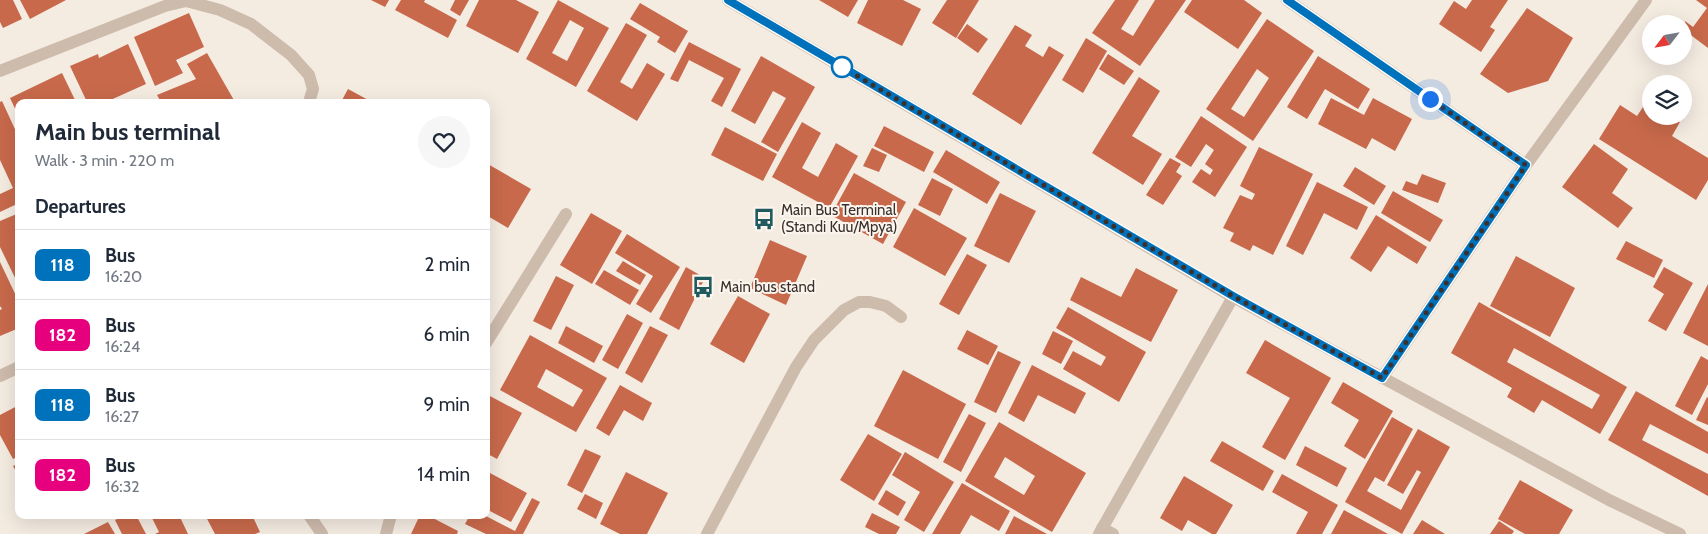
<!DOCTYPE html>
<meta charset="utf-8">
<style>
:root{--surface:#fff;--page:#f6f6f7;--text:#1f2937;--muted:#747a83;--line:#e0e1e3}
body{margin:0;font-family:Cabin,sans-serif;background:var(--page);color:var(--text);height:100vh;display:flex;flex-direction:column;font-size:19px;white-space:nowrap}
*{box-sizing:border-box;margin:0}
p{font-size:16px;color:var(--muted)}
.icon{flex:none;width:28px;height:28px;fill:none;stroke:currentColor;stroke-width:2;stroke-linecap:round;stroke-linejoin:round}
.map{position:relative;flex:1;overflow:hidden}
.details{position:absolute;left:15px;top:99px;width:475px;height:420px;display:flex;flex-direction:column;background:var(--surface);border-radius:10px;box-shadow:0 5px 20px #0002}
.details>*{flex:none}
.badge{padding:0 10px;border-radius:8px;font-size:18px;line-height:32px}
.needle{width:32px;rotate:239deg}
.tools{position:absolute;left:1642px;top:15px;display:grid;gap:10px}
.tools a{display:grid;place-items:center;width:50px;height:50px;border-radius:50%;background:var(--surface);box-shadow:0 5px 20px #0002;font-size:25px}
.you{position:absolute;width:25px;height:25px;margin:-12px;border:4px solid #fff;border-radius:50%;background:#1a73e8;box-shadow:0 0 0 8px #1a73e833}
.map>.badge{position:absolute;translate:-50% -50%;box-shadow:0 0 0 2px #fff}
h2{padding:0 20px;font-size:19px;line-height:45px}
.round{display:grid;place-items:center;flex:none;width:52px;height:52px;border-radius:26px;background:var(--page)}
.overview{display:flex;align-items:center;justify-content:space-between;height:85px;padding:0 20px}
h1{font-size:24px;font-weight:700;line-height:38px}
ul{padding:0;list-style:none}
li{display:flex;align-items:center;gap:15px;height:70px;padding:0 20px;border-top:1px solid var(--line)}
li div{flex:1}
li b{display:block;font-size:19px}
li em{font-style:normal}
li .badge{min-width:55px;font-weight:700;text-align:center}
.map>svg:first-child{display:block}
.building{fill:#c8694b;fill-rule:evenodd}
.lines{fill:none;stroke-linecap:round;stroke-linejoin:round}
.street{stroke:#cdbbac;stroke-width:12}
.line-casing{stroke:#fff;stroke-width:11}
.line{stroke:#0072bc;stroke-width:8}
.walk{stroke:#3b302b;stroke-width:5;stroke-dasharray:0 9}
.stop-dot{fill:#fff;stroke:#0072bc;stroke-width:2.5}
.labels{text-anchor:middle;stroke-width:4;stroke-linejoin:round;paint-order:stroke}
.poi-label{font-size:15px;fill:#3b302b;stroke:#fbf5ee;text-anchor:start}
</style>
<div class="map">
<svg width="1708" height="534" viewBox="0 0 1708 534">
<rect width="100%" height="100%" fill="#f4ebe1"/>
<path class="building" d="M0,0H13L22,19L3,28L0,22Z
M20,0H66L30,19Z
M371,0H389L385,7Z
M401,0H425L424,2L457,20L448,38L395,10Z
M455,0H469L460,16L450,10Z
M479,0H516L539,12L518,53L466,26Z
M558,0L609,28L576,87L526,59ZM570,20L584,28L567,61L552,53Z
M819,0H858L848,17Z
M868,0H903L921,9L902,46L857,23Z
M947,0H979L956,38L932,23Z
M1115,0H1139L1121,29L1133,36L1155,0H1186L1140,66L1092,33Z
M1192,0H1244L1262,13L1238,49L1184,12Z
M1472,0H1508L1490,27L1495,30L1481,52L1439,24L1454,1L1466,9Z
M1696,0H1708V48L1684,30L1685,21L1693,27L1707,8Z
M640,3L688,31L675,53L657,42L660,37L630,19Z
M1527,8L1573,38L1548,81L1508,93L1480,74Z
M189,13L204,47L176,60L183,73L155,86L134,37Z
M1267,19L1314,51L1253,141L1206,109ZM1257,69L1269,78L1244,117L1231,109Z
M626,23L647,35L620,82L632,89L647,63L665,74L637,121L587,91Z
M967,24L988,39L978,53L957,38Z
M1015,25L1032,35L1025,46L1043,57L1049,46L1064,55L1021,125L972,94Z
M1086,38L1107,51L1083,93L1062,80Z
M689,42L741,69L722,107L711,101L724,78L689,60L678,82L670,79Z
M128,44L146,84L106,102H87L70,66L98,54L99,58Z
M207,53L235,102H161L157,95L196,79L187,64Z
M1108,54L1134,71L1124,85L1099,69Z
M761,56L815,87L778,152L761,142L786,98L773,91L755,124L731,111Z
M1318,56L1370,89L1358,109L1325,89L1307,119L1287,107Z
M62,73L76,102H19V117L10,98Z
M1139,77L1160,91L1132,136L1162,154L1143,185L1092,153Z
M348,89L372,102H341Z
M1331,98L1364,115L1373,98L1412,119L1395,151L1372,138L1366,149L1318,124Z
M2,101L19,138V203L0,212V194L13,188L0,160V102Z
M1647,101L1651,104V116H1672L1680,122L1672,136L1708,158V180L1696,200L1599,139L1620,105L1637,116Z
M1201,116L1247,147L1215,197L1192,182L1201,169L1210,175L1213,170L1205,164L1214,150L1206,144L1191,167L1175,157Z
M802,122L821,133L802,168L818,177L836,143L858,156L829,208L772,177Z
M884,126L934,152L924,172L874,146Z
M725,127L777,154L763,181L711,155Z
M1594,144L1628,169L1612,193L1633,208L1618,228L1562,187Z
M1259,147L1313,174L1273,255L1253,245L1250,251L1230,241L1234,233L1223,228L1240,195L1252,200L1255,194L1240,186Z
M872,148L887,155L879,172L863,166Z
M946,150L1000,182L987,204L933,172Z
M1170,158L1181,164L1176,172L1182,176L1163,205L1146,195Z
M486,163L531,189L508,228L486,215Z
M1355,167L1386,186L1374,205L1343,186Z
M854,173L906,202L883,244L831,215Z
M1422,174L1446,183L1438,203L1402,190L1406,181L1417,185Z
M932,178L953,189L940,216L918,205Z
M1317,182L1368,207L1357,230L1324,213L1303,255L1286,246Z
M1393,191L1443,220L1430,242L1381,213Z
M1000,193L1036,211L1009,263L974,246Z
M914,208L967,238L945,276L893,247Z
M19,213V239L17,240L19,245V286L0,247V221Z
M591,213L622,231L592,284L560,265Z
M1376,215L1427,247L1417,264L1388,246L1371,272L1350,258Z
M627,234L680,267L651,313L636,304L653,276L615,253Z
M770,240L807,256L786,305L750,288Z
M1626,241L1663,260L1654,278L1616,259Z
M967,254L987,265L959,315L939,304Z
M1516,256L1575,288L1550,337L1490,306Z
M623,261L646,275L640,285L616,271Z
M0,262L19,302V328L0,336V310L2,309L0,306Z
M686,267L705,278L679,330L659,319Z
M1664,267L1693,283L1666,331L1648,321L1664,294L1653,287Z
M1136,268L1178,290L1151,342L1070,300L1081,277L1121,297Z
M604,270L639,290L630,305L595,284Z
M556,276L574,285L551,330L533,321Z
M1708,284V346L1683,333Z
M738,296L770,314L744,363L710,344Z
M1479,302L1627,387L1600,434L1542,400L1534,413L1507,397L1512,388L1451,353ZM1514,348L1600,395L1592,409L1507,362Z
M1068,307L1146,352L1119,402L1063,369L1073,351L1101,366L1106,357L1056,328Z
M627,314L643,323L618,369L602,360Z
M566,326L603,346L594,363L558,343Z
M650,326L668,335L642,383L625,373Z
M967,330L998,346L988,365L957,349Z
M1053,331L1073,341L1061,364L1042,354Z
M530,335L607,378L576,432L500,390ZM546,369L583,390L573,407L537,387Z
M1265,340L1331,378L1285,460L1262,447L1290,398L1246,373Z
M998,351L1021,362L996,413L974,402Z
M1701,356L1708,360V384L1692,415L1675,406Z
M1032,365L1086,393L1075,414L1038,395L1024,422L1008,413Z
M903,370L966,404L938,459L874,426Z
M1343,382L1393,411L1365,459L1344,446L1359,420L1331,403Z
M620,385L652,403L643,421L624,410L609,436L596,428Z
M1636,391L1708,432V454L1650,424L1642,440L1708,474V496L1608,440Z
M488,395L522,413L497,459L486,453V398Z
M1707,397L1708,398V425L1696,420Z
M19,405V456L13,459L0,435V415Z
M969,414L986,423L961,472L943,462Z
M1392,417L1413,429L1384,482L1375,477L1367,491L1401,510L1421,472L1417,470L1403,494L1387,485L1418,429L1450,447L1402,534L1345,502Z
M999,422L1086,473L1052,532L965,481ZM1005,457L1035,476L1024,495L994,477Z
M868,434L902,454L874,501L840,480Z
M1222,441L1274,471L1263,491L1210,461Z
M1305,446L1347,468L1337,487L1296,465Z
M585,449L601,456L582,493L567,485Z
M905,452L954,482L924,532L904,520L920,492L892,475Z
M19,463V477L13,466Z
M626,472L668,493L647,534H620L600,524Z
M490,473L527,493L511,522L486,509V505L490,498L486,496V480Z
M1282,474L1338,505L1322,534H1296L1308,512L1272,492Z
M1184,476L1233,505L1216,534H1212L1188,520L1182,531L1160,518Z
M1520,480L1573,510L1559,534H1525L1498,519Z
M962,483L1010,511L999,531L971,515L960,534H932Z
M886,490L906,502L898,516L878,504Z
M585,494L603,503L596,519L577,509Z
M532,498L540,502L523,534H486L465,524L470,515H484L515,531Z
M1344,510L1388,534H1331Z
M872,513L900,527L896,534H879L865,527Z
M126,515H136L146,534H122L115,520Z
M154,515H179L188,534H155L159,532L151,516Z
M205,515H252L260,532L255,534H215Z
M420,515H427L458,531L457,534H411Z
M1014,516L1047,534H1005Z
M1422,520L1445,534H1413Z
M1499,521L1514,531L1512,534H1490Z
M108,522L115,534H84Z"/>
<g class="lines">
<path class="street" d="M728,0L1233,297L1609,500L1680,534
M1287,0L1526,165
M0,71L165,6L186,1L220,10L251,24L291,55L309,75L313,89L309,102
M486,343L566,214
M0,376L19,367
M1382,378L1526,165L1646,0
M309,515L322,534
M1102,528L1113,534
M386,534L391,515
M707,534L796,367L814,340L844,310L859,302H870L886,306L901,317
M1099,534L1233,297"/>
</g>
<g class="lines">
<g class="line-casing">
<path id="line" d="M728,0L1233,296L1382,378L1526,165L1287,0"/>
</g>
<use href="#line" class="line"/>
<path class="walk" d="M842,67L1233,296L1382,378L1526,165L1430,99"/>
</g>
<defs>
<g id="bus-bare" transform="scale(1.725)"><path d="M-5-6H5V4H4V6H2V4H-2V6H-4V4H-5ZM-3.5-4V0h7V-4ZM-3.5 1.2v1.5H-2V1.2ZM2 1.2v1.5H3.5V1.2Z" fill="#1f5a5e" stroke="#fbf5ee" stroke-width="2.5" paint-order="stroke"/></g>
</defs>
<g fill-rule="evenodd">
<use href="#bus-bare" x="764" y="219"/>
<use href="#bus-bare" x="703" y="287"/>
</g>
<circle class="stop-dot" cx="842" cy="67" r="10"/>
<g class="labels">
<g class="poi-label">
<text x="781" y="215">Main Bus Terminal<tspan x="781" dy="17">(Standi Kuu/Mpya)</tspan></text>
<text x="720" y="292">Main bus stand</text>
</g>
</g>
</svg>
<div class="tools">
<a><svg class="needle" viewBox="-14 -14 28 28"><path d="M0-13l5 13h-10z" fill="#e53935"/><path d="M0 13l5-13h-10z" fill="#747a83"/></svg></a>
<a><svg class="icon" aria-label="layers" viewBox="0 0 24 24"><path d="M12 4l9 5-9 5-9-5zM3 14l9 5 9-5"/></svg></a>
</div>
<div class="you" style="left:1430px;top:99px"></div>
<section class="details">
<div class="overview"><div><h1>Main bus terminal</h1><p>Walk · 3 min · 220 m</p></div><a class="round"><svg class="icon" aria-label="heart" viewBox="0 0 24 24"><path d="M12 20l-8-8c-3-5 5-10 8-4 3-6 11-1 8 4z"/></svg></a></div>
<h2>Departures</h2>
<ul>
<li><span class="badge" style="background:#0072bc;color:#fff">118</span><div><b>Bus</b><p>16:20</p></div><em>2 min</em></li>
<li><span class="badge" style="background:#e6007e;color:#fff">182</span><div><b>Bus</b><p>16:24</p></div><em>6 min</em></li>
<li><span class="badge" style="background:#0072bc;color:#fff">118</span><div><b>Bus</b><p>16:27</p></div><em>9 min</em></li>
<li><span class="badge" style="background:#e6007e;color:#fff">182</span><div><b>Bus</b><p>16:32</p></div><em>14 min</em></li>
</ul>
</section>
</div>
